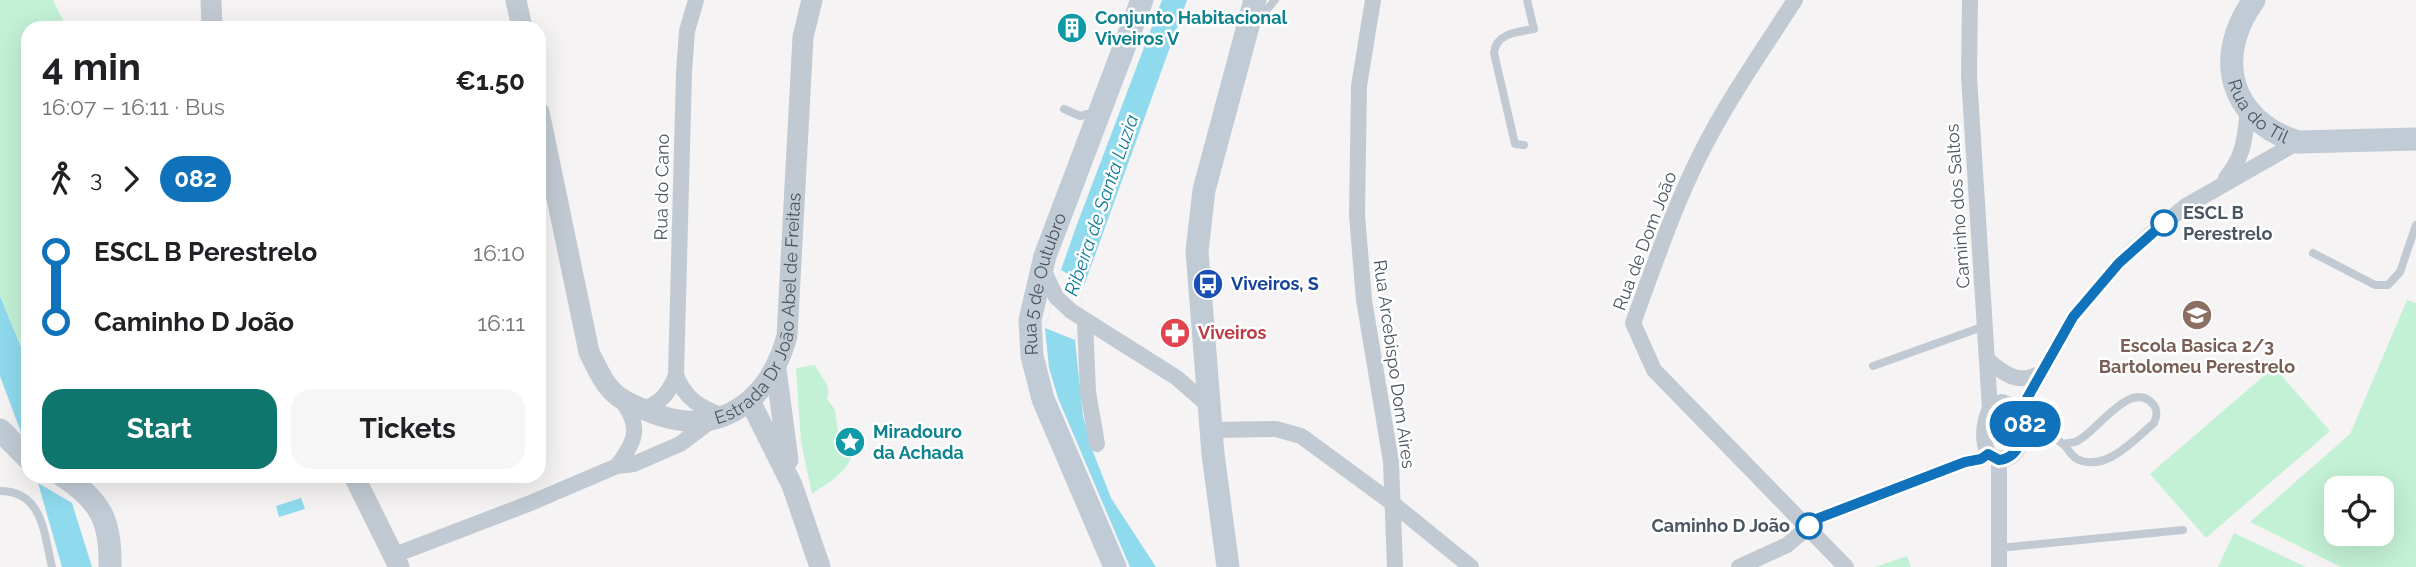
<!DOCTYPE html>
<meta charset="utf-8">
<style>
:root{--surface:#fff;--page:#f6f6f6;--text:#202124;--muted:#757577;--accent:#0f766e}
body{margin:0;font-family:Raleway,sans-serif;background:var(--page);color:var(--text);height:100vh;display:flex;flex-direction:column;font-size:26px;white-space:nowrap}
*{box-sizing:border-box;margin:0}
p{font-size:23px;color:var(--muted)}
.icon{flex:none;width:38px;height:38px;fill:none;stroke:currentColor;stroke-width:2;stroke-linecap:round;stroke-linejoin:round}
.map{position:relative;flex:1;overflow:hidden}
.side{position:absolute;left:21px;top:21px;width:525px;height:462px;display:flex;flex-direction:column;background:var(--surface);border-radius:21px;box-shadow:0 7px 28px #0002}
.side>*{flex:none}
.badge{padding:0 14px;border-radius:23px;font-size:24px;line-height:46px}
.fabs{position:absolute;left:2324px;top:476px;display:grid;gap:14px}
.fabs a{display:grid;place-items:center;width:70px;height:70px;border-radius:14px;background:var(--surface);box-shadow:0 7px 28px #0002;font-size:35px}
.map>.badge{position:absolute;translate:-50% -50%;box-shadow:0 0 0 4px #fff}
.legs{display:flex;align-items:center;gap:10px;height:77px;padding:0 21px;font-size:23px}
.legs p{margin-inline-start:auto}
.overview{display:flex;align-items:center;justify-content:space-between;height:119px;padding:0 21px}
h1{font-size:38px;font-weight:700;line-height:52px}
.action{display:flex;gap:14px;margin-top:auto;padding:14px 21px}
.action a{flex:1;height:80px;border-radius:21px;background:var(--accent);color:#fff;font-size:28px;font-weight:700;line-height:80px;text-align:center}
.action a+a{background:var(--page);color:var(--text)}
ul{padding:0 21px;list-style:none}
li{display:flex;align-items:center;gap:24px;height:70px;font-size:26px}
li i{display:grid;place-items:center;width:10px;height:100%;margin:0 9px;background:currentColor}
li i::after{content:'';width:18px;height:18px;margin:-9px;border:5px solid;border-radius:50%;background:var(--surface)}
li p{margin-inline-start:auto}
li:first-child i{background:linear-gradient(#0000 50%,currentColor 0)}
li:last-child i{background:linear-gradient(currentColor 50%,#0000 0)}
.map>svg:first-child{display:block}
.green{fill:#c3f1d5;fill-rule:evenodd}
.water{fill:#90daee}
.pier{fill:#f5f3f3}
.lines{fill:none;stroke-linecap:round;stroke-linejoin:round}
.service{stroke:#c1cad2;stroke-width:8}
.minor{stroke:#c1cad2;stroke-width:16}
.tertiary{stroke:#c1cad2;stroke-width:21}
.secondary{stroke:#c1cbd6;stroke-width:23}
.line-1-casing{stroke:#fff;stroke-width:16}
.line-1{stroke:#1072ba;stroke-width:10}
.stop-1-dot{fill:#fff;stroke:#1072ba;stroke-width:3.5}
.labels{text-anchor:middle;stroke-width:5;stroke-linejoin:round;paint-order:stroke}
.culture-label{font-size:18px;font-weight:bold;fill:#0d838f;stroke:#fff;text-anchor:start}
.street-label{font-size:18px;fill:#4a5661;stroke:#fff}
.stop-label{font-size:18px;font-weight:bold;fill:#4a5661;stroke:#fff;text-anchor:start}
.transit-label{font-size:18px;font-weight:bold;fill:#164399;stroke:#fff;text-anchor:start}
.health-label{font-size:18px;font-weight:bold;fill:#be3a42;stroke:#fff;text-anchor:start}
.education-label{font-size:18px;font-weight:bold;fill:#785e54;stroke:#fff}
.water-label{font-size:19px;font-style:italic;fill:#0c7c9b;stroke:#fff}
</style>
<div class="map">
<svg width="2416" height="567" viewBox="0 0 2416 567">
<rect width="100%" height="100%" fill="#f5f3f3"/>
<path class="green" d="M0,0H53L67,28H28V355H25L0,296Z
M2407,300L2416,303V567H2341L2250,522L2350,434ZM2336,488H2382V534H2336Z
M815,365C821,378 832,385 827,399L835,410L838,432L847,437L853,449C851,471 829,482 812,494L801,442L796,368Z
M2274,367L2330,431L2206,538L2150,474Z
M2234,533L2306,567H2218Z
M1907,556L1911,567H1875Z"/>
<path class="water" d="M1162,0H1187L1085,283L1075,340L1083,416L1092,449L1111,498L1156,567H1130L1058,398L1049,368L1045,328L1061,270L1076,227Z
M0,296L28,364V439L22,435L0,376Z
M38,483L72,503L92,567H62Z
M301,498L305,509L279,517L276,506Z"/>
<path class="pier" d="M1061,270L1085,284L1075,340L1045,328Z"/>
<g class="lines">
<path class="service" d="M1253,18L1263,14L1275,0
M1064,109L1080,116L1088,114
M1524,145L1515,144L1494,53C1496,33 1517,32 1534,29L1527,0
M2313,253L2375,285H2388L2400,272L2416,225
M1873,366L1985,326
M2025,428C2037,432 2052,436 2062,443C2068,448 2070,455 2077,459C2105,473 2134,440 2154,423C2157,417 2158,409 2152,403C2130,380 2097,431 2079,440C2075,443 2068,443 2063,444
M0,491C43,491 44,534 52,567
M1999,548L2183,530"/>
<path class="minor" d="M1373,0L1359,86L1357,215L1364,300L1391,462L1395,567
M1795,0C1762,51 1727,101 1700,155C1673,209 1654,266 1633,323L1654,370L1846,567
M1970,0L1969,76L1990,409
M2226,178C2244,156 2245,138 2248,110
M1042,267L1056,297L1071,311L1177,378L1209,406
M1085,321L1088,392L1097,444
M1988,360C2005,375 2019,385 2041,373
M676,375C685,399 701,408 723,416
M2002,402L2021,409L2027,419C2022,441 2017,470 1988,454C1982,439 1983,424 1990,409Z
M643,409C661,403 669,393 676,375L684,72L687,31L696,0
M2021,409L2073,317L2119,263L2152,233L2186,206L2298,142
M1212,430L1276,429L1301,436L1391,502L1471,567
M617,466C636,441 642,426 621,400
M392,556L528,504L617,466L634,464L680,444L712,420
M1739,567L1787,545L1819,518L1965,462L1981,459L1988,454
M1999,567V459"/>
<g class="tertiary">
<path d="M211,0L212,28"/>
<path d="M516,0L522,28"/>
<path id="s1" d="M539,112L589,352C597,368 604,386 619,397C630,405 645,410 658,415C724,437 770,398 787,336L803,37L812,0"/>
<path d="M776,369L788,460"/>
<path d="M750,401L792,485L820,567"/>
<path d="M354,476L399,567"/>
</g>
<g class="secondary">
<path id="s2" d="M2254,0C2213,57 2229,120 2298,142L2416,139"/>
<path d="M0,430L28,458"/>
<path d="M63,476C101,501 111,521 110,567"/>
<path id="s3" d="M1115,567L1043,399L1032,356L1030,320L1045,256L1142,0"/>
<path d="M1228,567L1213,454L1197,251L1204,190L1255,0"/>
</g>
</g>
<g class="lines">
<g class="line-1-casing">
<path id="line-1" d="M1809,526L1819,518L1965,462L1981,459L1988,454L1999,460C2020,458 2023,435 2027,418L2021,409L2073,317L2119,263L2164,223"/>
</g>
<use href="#line-1" class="line-1"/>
</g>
<defs>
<g id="building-disc" transform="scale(1.575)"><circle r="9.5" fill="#0f9aa8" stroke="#fff"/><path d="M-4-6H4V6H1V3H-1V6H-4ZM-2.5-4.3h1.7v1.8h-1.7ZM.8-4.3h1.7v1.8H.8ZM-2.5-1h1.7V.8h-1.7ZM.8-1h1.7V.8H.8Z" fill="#fff"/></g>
<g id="bus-disc" transform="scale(1.575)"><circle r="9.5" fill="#1a4fb4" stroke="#fff"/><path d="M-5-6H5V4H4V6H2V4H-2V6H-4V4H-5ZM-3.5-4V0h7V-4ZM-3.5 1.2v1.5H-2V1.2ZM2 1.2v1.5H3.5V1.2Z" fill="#fff"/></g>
<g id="school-disc" transform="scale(1.575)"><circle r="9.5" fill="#8d6e63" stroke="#fff"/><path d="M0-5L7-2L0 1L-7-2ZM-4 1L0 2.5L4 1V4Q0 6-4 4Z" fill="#fff"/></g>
<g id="pharmacy-disc" transform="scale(1.575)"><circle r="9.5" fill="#e0444e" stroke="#fff"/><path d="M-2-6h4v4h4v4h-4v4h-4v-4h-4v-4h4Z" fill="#fff"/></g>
<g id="sight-disc" transform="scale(1.575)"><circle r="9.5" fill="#0f9aa8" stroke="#fff"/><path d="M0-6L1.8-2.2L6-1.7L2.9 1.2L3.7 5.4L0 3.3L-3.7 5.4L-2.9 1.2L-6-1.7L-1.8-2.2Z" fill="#fff"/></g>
</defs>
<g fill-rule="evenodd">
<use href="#building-disc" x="1072" y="28"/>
<use href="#bus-disc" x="1208" y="284"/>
<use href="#school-disc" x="2197" y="315"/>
<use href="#pharmacy-disc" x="1175" y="333"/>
<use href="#sight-disc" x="850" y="442"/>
</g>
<g class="stop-1-dot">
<circle cx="2164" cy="223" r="12"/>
<circle cx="1809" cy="526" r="12"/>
</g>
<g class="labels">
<g class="culture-label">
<text x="1095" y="24">Conjunto Habitacional<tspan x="1095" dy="21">Viveiros V</tspan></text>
<text x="873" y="438">Miradouro<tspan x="873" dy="21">da Achada</tspan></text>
</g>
<g class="street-label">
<text dy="6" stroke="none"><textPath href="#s2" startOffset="126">Rua do Til</textPath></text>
<text transform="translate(662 187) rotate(-89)" y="6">Rua do Cano</text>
<text transform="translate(1958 206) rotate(-94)" y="6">Caminho dos Saltos</text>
<text transform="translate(1645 241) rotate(-69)" y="6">Rua de Dom João</text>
<text dy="6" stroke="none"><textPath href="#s3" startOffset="301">Rua 5 de Outubro</textPath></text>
<text dy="6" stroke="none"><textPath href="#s1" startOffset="530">Estrada Dr João Abel de Freitas</textPath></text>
<text transform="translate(1394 364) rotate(82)" y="6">Rua Arcebispo Dom Aires</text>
</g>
<g class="stop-label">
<text x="2183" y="219">ESCL B<tspan x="2183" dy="21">Perestrelo</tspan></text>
<text x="1790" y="532" text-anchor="end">Caminho D João</text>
</g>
<g class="transit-label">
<text x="1231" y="290">Viveiros, S</text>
</g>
<g class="health-label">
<text x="1198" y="339">Viveiros</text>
</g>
<g class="education-label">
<text x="2197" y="352">Escola Basica 2/3<tspan x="2197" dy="21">Bartolomeu Perestrelo</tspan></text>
</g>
<g class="water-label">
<text transform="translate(1101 205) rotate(-71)" y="7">Ribeira de Santa Luzia</text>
</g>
</g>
</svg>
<div class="fabs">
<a><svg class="icon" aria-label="locate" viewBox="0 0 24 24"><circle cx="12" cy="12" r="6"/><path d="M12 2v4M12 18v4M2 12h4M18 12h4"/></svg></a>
</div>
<b class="badge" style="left:2025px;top:424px;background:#1072ba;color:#fff">082</b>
<section class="side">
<div class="overview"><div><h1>4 min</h1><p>16:07 – 16:11 · Bus</p></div><b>€1.50</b></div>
<div class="legs"><svg class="icon" aria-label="walk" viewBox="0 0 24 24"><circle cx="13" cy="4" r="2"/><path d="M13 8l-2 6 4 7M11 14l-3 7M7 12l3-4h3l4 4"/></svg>3<svg class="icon" aria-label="forward" viewBox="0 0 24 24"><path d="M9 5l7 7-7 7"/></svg><b class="badge" style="background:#1072ba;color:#fff">082</b></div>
<ul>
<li><i style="color:#1072ba"></i><b>ESCL B Perestrelo</b><p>16:10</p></li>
<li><i style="color:#1072ba"></i><b>Caminho D João</b><p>16:11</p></li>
</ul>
<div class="action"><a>Start</a><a>Tickets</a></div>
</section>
</div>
